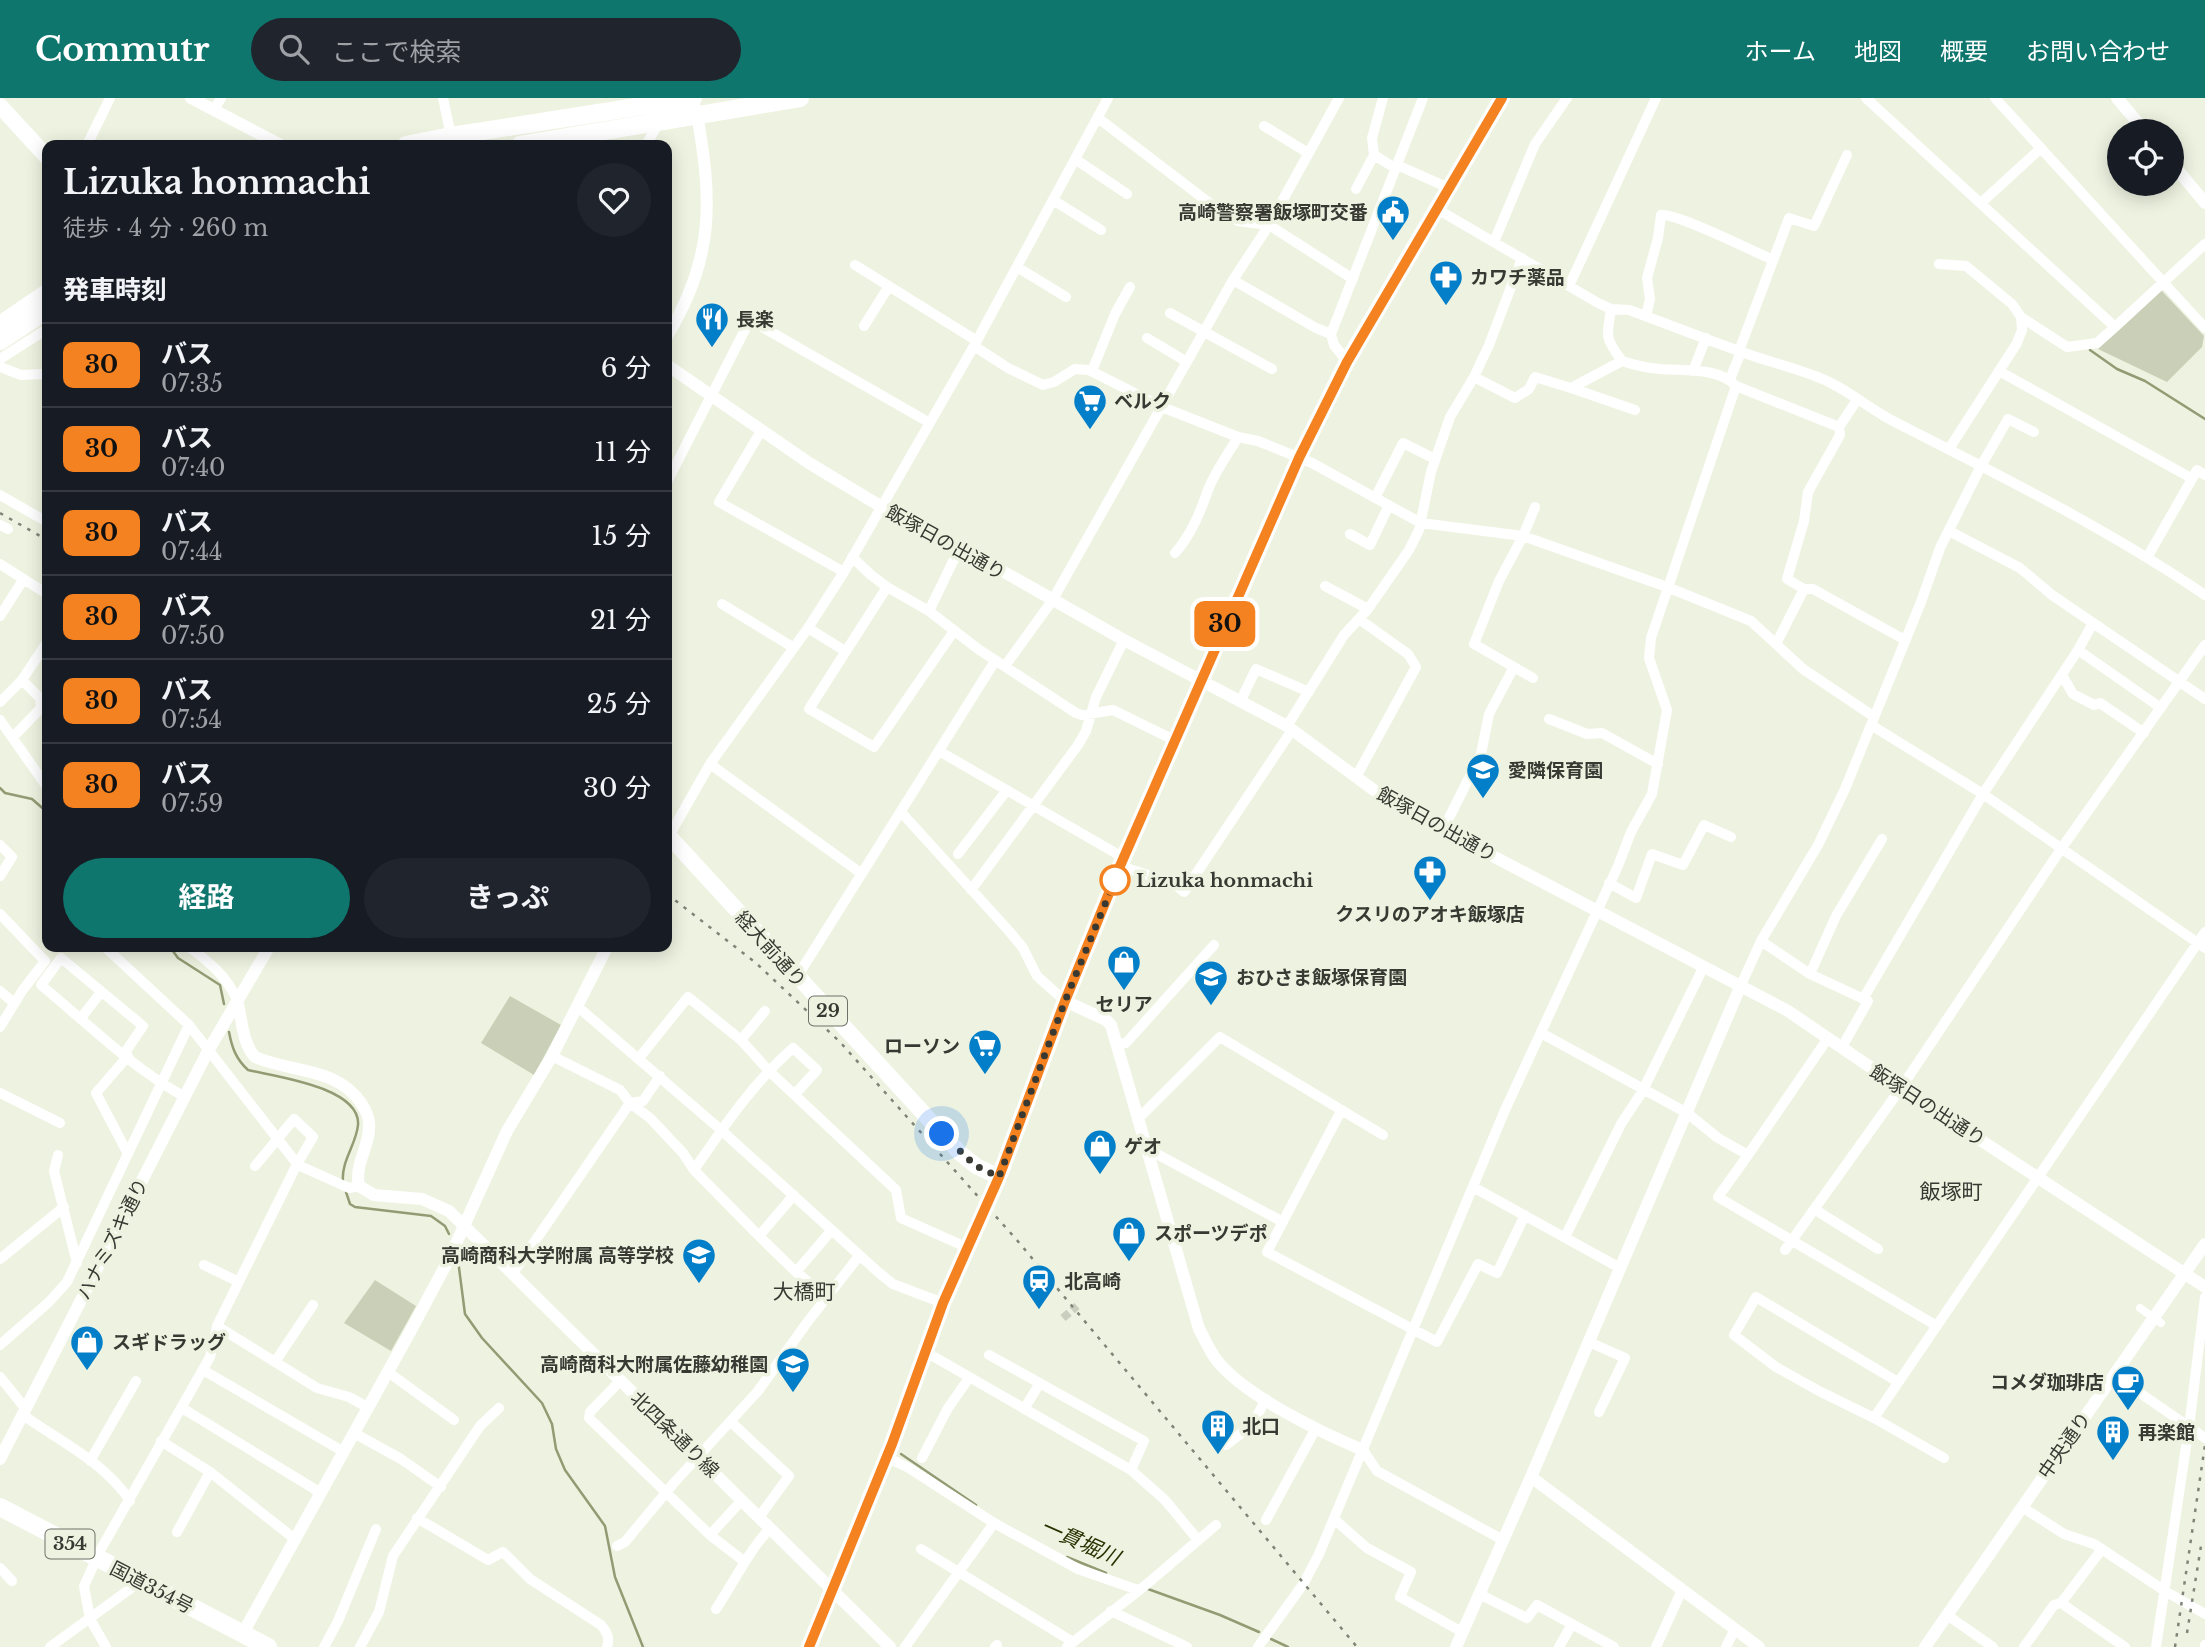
<!DOCTYPE html>
<html lang="ja">
<meta charset="utf-8">
<style>
:root{--surface:#171b24;--page:#20242c;--text:#f1f3f6;--muted:#9ea1a6;--line:#363941;--accent:#0f766e}
body{margin:0;font-family:"Libre Baskerville","Noto Sans JP",serif;background:var(--page);color:var(--text);height:100vh;display:flex;flex-direction:column;font-size:26px;white-space:nowrap}
*{box-sizing:border-box;margin:0}
p{font-size:23px;color:var(--muted)}
.icon{flex:none;width:38px;height:38px;fill:none;stroke:currentColor;stroke-width:2;stroke-linecap:round;stroke-linejoin:round}
.map{position:relative;flex:1;overflow:hidden}
.side{position:absolute;left:42px;top:42px;width:630px;height:812px;display:flex;flex-direction:column;background:var(--surface);border-radius:14px;box-shadow:0 4px 18px #0003}
.side>*{flex:none}
.badge{padding:0 14px;border-radius:10px;font-size:24px;line-height:46px}
.controls{position:absolute;left:2107px;top:21px;display:grid;gap:14px}
.controls a{display:grid;place-items:center;width:77px;height:77px;border-radius:50%;background:var(--surface);box-shadow:0 4px 18px #0003;font-size:35px}
.you{position:absolute;width:35px;height:35px;margin:-18px;border:5px solid #fff;border-radius:50%;background:#1a73e8;box-shadow:0 0 0 10px #1a73e833}
.map>.badge{position:absolute;translate:-50% -50%;box-shadow:0 0 0 4px #fff}
h2{padding:0 21px;font-size:26px;line-height:63px}
.round{display:grid;place-items:center;flex:none;width:74px;height:74px;border-radius:37px;background:var(--page)}
.summary{display:flex;align-items:center;justify-content:space-between;height:119px;padding:0 21px}
h1{font-size:33px;font-weight:700;line-height:52px}
.button{display:flex;gap:14px;margin-top:auto;padding:14px 21px}
.button a{flex:1;height:80px;border-radius:42px;background:var(--accent);color:#fff;font-size:28px;font-weight:700;line-height:80px;text-align:center}
.button a+a{background:var(--page);color:var(--text)}
ul{padding:0;list-style:none}
li{display:flex;align-items:center;gap:21px;height:84px;padding:0 21px;border-top:2px solid var(--line)}
li div{flex:1}
li b{display:block;font-size:26px}
li em{font-style:normal}
li .badge{min-width:77px;font-weight:700;text-align:center}
header{display:flex;align-items:center;gap:42px;box-sizing:border-box;height:98px;padding:0 35px;background:var(--accent);color:#fff}
header strong{font-size:33px}
nav{display:flex;gap:38px;margin-inline-start:auto;font-size:24px}
.search{width:490px;height:63px;background:var(--page);display:flex;align-items:center;gap:18px;box-sizing:border-box;padding:0 24px;border-radius:38px;color:var(--muted);font-size:26px}
.map>svg:first-child{display:block}
.green{fill:#cad0b7}
.lines{fill:none;stroke-linecap:round;stroke-linejoin:round}
.stream{stroke:#929b73;stroke-width:2.5}
.pedestrian-tunnel{stroke:#c9cebe;stroke-width:8;stroke-dasharray:8 4;stroke-linecap:butt}
.pedestrian{stroke:#fff;stroke-width:8}
.minor{stroke:#fff;stroke-width:10}
.tertiary{stroke:#fff;stroke-width:12}
.primary{stroke:#fff;stroke-width:16}
.trunk{stroke:#fff;stroke-width:18}
.rail{stroke:#808478;stroke-width:2.5;stroke-dasharray:3.5 7;stroke-linecap:butt}
.line-casing{stroke:#fff;stroke-width:16}
.line{stroke:#f58220;stroke-width:10}
.walk{stroke:#373932;stroke-width:7;stroke-dasharray:0 12.6}
.stop-dot{fill:#fff;stroke:#f58220;stroke-width:3.5}
.labels{text-anchor:middle;stroke-width:7;stroke-linejoin:round;paint-order:stroke}
.shield{fill:#eef3e1;stroke:#6e7166;stroke-width:2}
.shield-label{font-size:18px;font-weight:bold;fill:#373932}
.poi-label{font-size:19px;font-weight:bold;fill:#373932;stroke:#eef3e1;text-anchor:start}
.street-label{font-size:19px;fill:#373932;stroke:#eef3e1}
.stop-label{font-size:19px;font-weight:bold;fill:#373932;stroke:#eef3e1;text-anchor:start}
.neighbourhood-label{font-size:21px;fill:#373932;stroke:#eef3e1}
.water-label{font-size:21px;font-style:italic;fill:#2a3100;stroke:#eef3e1}
</style>
<header>
<strong>Commutr</strong>
<div class="search"><svg class="icon" aria-label="search" viewBox="0 0 24 24"><circle cx="10" cy="10" r="6"/><path d="M15 15l6 6"/></svg>ここで検索</div>
<nav><a>ホーム</a><a>地図</a><a>概要</a><a>お問い合わせ</a></nav>
</header>
<div class="map">
<svg width="2205" height="1549" viewBox="0 0 2205 1549">
<rect width="100%" height="100%" fill="#eef3e1"/>
<path class="green" d="M2161,192L2204,238L2202,249L2167,284L2098,251Z
M510,898L561,927L534,977L481,945Z
M375,1182L416,1208L391,1253L344,1225Z"/>
<g class="lines">
<path class="stream" d="M2090,252L2117,271L2145,283L2205,321
M0,690L5,695L32,701L47,714
M170,849L178,860L220,887L224,906
M229,934C232,950 236,961 248,972C273,978 361,989 358,1027C356,1047 341,1063 343,1084
M346,1094L350,1106L355,1109L431,1118L445,1128L449,1136
M458,1162L465,1216L482,1240L542,1305L552,1326L556,1351L565,1372L605,1428L615,1479L643,1549
M901,1356L976,1407
M1067,1459L1106,1475
M1148,1491L1220,1517L1259,1534
M1271,1541L1288,1549"/>
<path class="pedestrian-tunnel" d="M1063,1220L1077,1208"/>
<path class="pedestrian" d="M2140,1210L2161,1225"/>
<path class="minor" d="M443,0L451,38
M1383,0L1372,40L1374,57L1395,70
M1866,0L2115,229L2205,146
M1995,0L2205,230
M214,12L221,0
M1098,20L1212,107L1238,123L1269,127L1353,181
M1264,28L1308,55
M87,47L110,0
M646,47L660,23
M1075,61L1127,96
M1397,67L1449,90
M1356,91L1374,57
M1053,102L1101,132
M1981,105L2041,50
M1437,111L1598,205L1611,211L1629,212C1665,225 1702,240 1739,253C1765,263 1793,269 1820,280C1846,290 1868,310 1893,323C1999,377 2106,430 2205,497
M1494,144L1535,46L1567,0
M1939,166L1966,168L2012,206L2021,219L2022,232L2017,245L1949,351
M855,167L977,243
M1017,169L1066,199
M1233,182L1316,230L1331,236
M1569,188L1656,0
M1611,211C1607,239 1604,239 1622,263C1634,267 1647,270 1660,271C1684,273 1719,269 1736,288L1839,329L1857,302
M1170,215L1272,271
M1646,218L1650,201L1647,180L1658,140L1661,117C1677,115 1753,153 1773,162
M2021,219L2067,249L2097,245L2115,229
M864,228L889,188
M1147,240L1187,264
M974,248L1008,270L1043,287L1054,284L1075,271L1089,272L1162,309L1238,339L1258,343L1312,365L1421,425L1523,438L1667,489L1751,523L1803,571L1873,618
M1739,253L1789,120L1814,128L1847,57
M0,261L47,231
M1347,263L1334,247L1331,236L1423,0
M0,269L21,277L43,276L47,278
M1092,273L1115,216L1130,189
M1693,273L1706,240
M1999,273L2191,380
M1474,279L1515,300L1529,291L1535,279L1571,290L1622,263
M1730,281L1741,254
M1571,290L1635,312
M1839,329L1840,337L1808,394L1804,423L1787,481L1804,491H1813L1905,542
M761,333L719,404L844,474
M667,384L750,222L930,325
M0,397L47,424
M1375,400L1403,345L1435,361
M0,427L8,431
M1949,433L2020,470L2052,497L2205,601
M1350,436L1370,447L1389,407
M1175,455C1191,437 1200,415 1208,392C1215,374 1228,356 1238,339
M2148,458L2197,372L2205,377
M852,459L871,477L887,489L929,513L978,551L1076,615L1082,617L1113,612L1174,642
M0,466L47,496
M1325,488L1368,511
M887,489L809,611L874,649L954,533
M722,506L794,550
M929,513L959,451
M0,518L23,482
M808,530L845,553
M1776,546L1804,491
M2078,552L2161,610
M1005,568L1052,503L1233,182L1269,127L1339,0
M2062,577L2073,596L2094,607L2100,605L2144,635
M1533,580L1474,546L1499,483L1523,438L1535,409
M0,604L22,582L47,544
M1240,604L1256,571L1309,594
M1549,621L1587,636L1602,635L1658,666
M0,622L47,689
M1871,627L1983,696L2205,850
M1287,628L1344,537L1368,511L1409,452L1419,432L1431,374L1450,319L1474,279L1489,247L1522,160
M13,639L41,610L40,600L22,582
M939,653L1124,760
M710,666L862,776
M1356,679L1416,569L1408,556L1359,521
M901,714L1009,833L1023,850L1037,878L1065,903
M1443,732L1481,656L1489,616L1514,569
M669,738L710,666L808,530L844,474L974,248L1108,0
M0,747L12,759L0,778
M958,756L1007,692
M1120,768L1173,785L1184,794L1292,632
M1609,785L1636,800L1652,756L1683,767L1704,727L1731,739
M971,792L1078,647L1086,633L1096,599L1124,542
M0,816L45,863L22,893L0,929
M1761,843L1810,876L1868,903L1842,949
M105,849L189,927L298,1067L349,1090L359,1088
M189,849C209,864 227,878 237,902
M1810,876L1836,818L1882,741
M797,879L995,563
M1741,887L1761,843L1818,747L1845,691L1921,504L1940,450L1981,368L2008,321L2034,334
M0,893L14,905
M1863,901L1983,696L2078,552L2093,525
M578,909L721,1032L878,1174L893,1186L943,1205
M81,920L101,894
M1541,935L1687,1015L1718,1040L1748,1057L1718,1099L1937,1228
M741,942L765,913
M1117,946L1126,945L1214,847
M124,956L143,928L61,860L41,887C87,925 132,970 185,999
M128,958L96,995L128,1056
M552,958L620,992L630,1005L650,1020L683,1055L694,1072L759,1138L794,1097
M639,960L688,899L741,942L768,972L896,1092L901,1120L968,1150
M0,995L60,1025
M1341,1013L1267,1154L1437,1244L1478,1166L1497,1175L1525,1117
M1137,1022L1220,939L1383,1037
M1148,1056L1155,1055L1283,1124
M58,1057L54,1073L77,1165
M1748,1057L1828,940
M694,1072C724,1028 753,985 793,950L817,972L795,996
M1473,1089L1620,1170
M1814,1111L1878,1151
M759,1138L796,1174L827,1199
M1565,1139L1621,1026L1642,994L1704,868
M1785,1152L1901,990L2061,751L2205,547
M0,1161L64,1109
M204,1167L239,1184
M796,1174L831,1133
M513,1175L630,1005L643,1003L660,978
M217,1228L317,1290L349,1299L369,1310
M1589,1244L1625,1260L1599,1314
M0,1247L49,1204L67,1184L189,927
M924,1253L1131,1372L1165,1402L1198,1442
M989,1257L1144,1343L1131,1372
M275,1264L313,1207
M203,1272L344,1354
M388,1274L454,1322
M2114,1277L2205,1340
M0,1279L25,1310
M620,1283L590,1314L589,1320L710,1437L745,1464
M1898,1284L1756,1199L1734,1237L1776,1269L1819,1293L1874,1320L1944,1360
M182,1310L321,1395
M1024,1311L1040,1285
M23,1317C58,1342 106,1365 130,1403
M1874,1320L2205,834
M731,1324L789,1378L759,1419
M354,1335L401,1361L441,1389
M161,1343L210,1374L296,1442
M1226,1347L1252,1327L1266,1301
M1363,1352L1377,1373L1503,1442
M886,1359L909,1370L994,1425L1078,1471L1138,1492
M922,1360L948,1310L969,1280
M90,1363L136,1283
M2022,1409L2064,1436L2094,1446L2165,1493L2205,1516
M417,1420L488,1462L503,1454L530,1481L601,1527C607,1534 610,1540 607,1549
M1334,1421L1367,1450L1411,1474L1400,1499L1462,1534
M1266,1422L1315,1332
M177,1434L210,1374
M710,1437L742,1402
M617,1448L625,1444L673,1386L758,1293L806,1226L859,1158
M921,1451L1073,1544
M0,1470L12,1483
M1479,1496L1527,1520L1537,1507L1614,1549
M2061,1505L2102,1451
M716,1511C734,1484 748,1454 770,1430
M1111,1513L1187,1549
M1947,1517L1993,1549
M50,1549L141,1483
M106,1549L90,1521L84,1488L101,1451L210,1259L217,1228L297,1066L313,1039L294,1021L255,1068
M324,1549L338,1523L376,1431
M360,1549L379,1514L393,1458L480,1328L499,1310
M905,1549L994,1425
M995,1549L997,1547
M1067,1549L1147,1486L1216,1427
M1258,1549L1304,1485L1319,1456L1505,1012L1618,768L1631,734L1652,696L1667,612L1649,560L1651,540L1736,288
M1559,1549L1572,1526
M1656,1549L1682,1492
M1726,1549L1735,1531
M2024,1549L2054,1507L2061,1505L2125,1549
M2156,1549L2189,1329L2205,1199
M2205,1549V1547"/>
<path class="tertiary" d="M191,0L281,47
M2117,0L2145,33
M2172,65L2205,105
M667,238C716,158 712,99 696,11
M667,267L809,365L880,408L941,443L990,466L1124,542L1287,628L1390,704L1788,913L1901,990L2205,1189
M237,902C242,920 242,945 255,959C292,975 337,969 361,1005C365,1011 369,1018 369,1025C371,1047 354,1065 359,1088L374,1097L422,1101L449,1113L890,1549
M1065,903L1106,922L1111,927L1199,1231C1204,1240 1209,1251 1215,1260C1241,1296 1322,1335 1363,1352
M0,1361L208,953L269,849
M1531,1379L1759,1549
M243,1535L410,1234L449,1161L507,1033L552,958L607,849
M1456,1549L1531,1379L1741,887
M1925,1549L2205,1146"/>
<path class="primary" d="M0,8L47,59
M667,736L960,1055L976,1068L999,1079
M809,1549L892,1346L943,1205L999,1079L1065,903L1120,768L1299,360L1347,263L1502,0"/>
<path class="trunk" d="M406,47L451,38L693,0
M520,47L800,0
M0,227L47,195
M0,243L47,212
M0,1409L268,1549"/>
<path class="rail" d="M0,415L47,442
M667,796L756,865L840,944L1016,1141L1357,1549
M2187,1535L2201,1448
M2175,1549L2205,1347"/>
</g>
<g class="lines">
<g class="line-casing">
<path id="line" d="M809,1549L892,1346L943,1205L999,1079L1065,903L1120,768L1299,360L1347,264L1502,0"/>
</g>
<use href="#line" class="line"/>
<path class="walk" d="M942,1036L976,1068L999,1079L1065,903L1115,782"/>
</g>
<defs>
<g id="civic-pin" transform="scale(1.75)"><path d="M0 17L-7.5 6A9.5 9.5 0 1 1 7.5 6Z" fill="#027fc8" stroke="#eef3e1"/><path d="M-.6-6.5H3V-4.5H.6V-3L4-1V1h2V6H-6V1h2V-1L-.6-3ZM-1.2 2.5V6h2.4V2.5Z" fill="#fff"/></g>
<g id="pharmacy-pin" transform="scale(1.75)"><path d="M0 17L-7.5 6A9.5 9.5 0 1 1 7.5 6Z" fill="#027fc8" stroke="#eef3e1"/><path d="M-2-6h4v4h4v4h-4v4h-4v-4h-4v-4h4Z" fill="#fff"/></g>
<g id="restaurant-pin" transform="scale(1.75)"><path d="M0 17L-7.5 6A9.5 9.5 0 1 1 7.5 6Z" fill="#027fc8" stroke="#eef3e1"/><path d="M-5-6h1v4h1v-4h1v4h1v-4h1v5L-1.5 .5V6h-2V.5L-5-1ZM5-6V6H3V1.5H1.5Q1.5-4 5-6Z" fill="#fff"/></g>
<g id="supermarket-pin" transform="scale(1.75)"><path d="M0 17L-7.5 6A9.5 9.5 0 1 1 7.5 6Z" fill="#027fc8" stroke="#eef3e1"/><path d="M-6-5.5h2.5l.6 2H6L4.5 2H-2.5L-4.4-4H-6ZM-1.5 3.2a1.3 1.3 0 1 0 .1 0ZM3 3.2a1.3 1.3 0 1 0 .1 0Z" fill="#fff"/></g>
<g id="school-pin" transform="scale(1.75)"><path d="M0 17L-7.5 6A9.5 9.5 0 1 1 7.5 6Z" fill="#027fc8" stroke="#eef3e1"/><path d="M0-5L7-2L0 1L-7-2ZM-4 1L0 2.5L4 1V4Q0 6-4 4Z" fill="#fff"/></g>
<g id="shop-pin" transform="scale(1.75)"><path d="M0 17L-7.5 6A9.5 9.5 0 1 1 7.5 6Z" fill="#027fc8" stroke="#eef3e1"/><path d="M-5-2.5h2.3a2.7 3.5 0 0 1 5.4 0H5L5.5 6h-11ZM-1.5-2.5h3a1.5 2.3 0 0 0-3 0Z" fill="#fff"/></g>
<g id="station-pin" transform="scale(1.75)"><path d="M0 17L-7.5 6A9.5 9.5 0 1 1 7.5 6Z" fill="#027fc8" stroke="#eef3e1"/><path d="M-3-6H3Q5-6 5-4V2Q5 4 3 4L4.5 6H3L1.5 4h-3L-3 6H-4.5L-3 4Q-5 4-5 2V-4Q-5-6-3-6ZM-3.5-4v3h7v-3ZM-3.5 1v1.5H-2V1ZM2 1v1.5H3.5V1Z" fill="#fff"/></g>
<g id="cafe-pin" transform="scale(1.75)"><path d="M0 17L-7.5 6A9.5 9.5 0 1 1 7.5 6Z" fill="#027fc8" stroke="#eef3e1"/><path d="M-5.5-4.5H6V0H3Q3 3.5 0 3.5H-2.5Q-5.5 3.5-5.5 0ZM3-3.2v2h1.7v-2ZM-6 4.5H4V6H-6Z" fill="#fff"/></g>
<g id="building-pin" transform="scale(1.75)"><path d="M0 17L-7.5 6A9.5 9.5 0 1 1 7.5 6Z" fill="#027fc8" stroke="#eef3e1"/><path d="M-4-6H4V6H1V3H-1V6H-4ZM-2.5-4.3h1.7v1.8h-1.7ZM.8-4.3h1.7v1.8H.8ZM-2.5-1h1.7V.8h-1.7ZM.8-1h1.7V.8H.8Z" fill="#fff"/></g>
</defs>
<g fill-rule="evenodd">
<use href="#civic-pin" x="1393" y="114"/>
<use href="#pharmacy-pin" x="1446" y="179"/>
<use href="#restaurant-pin" x="712" y="221"/>
<use href="#supermarket-pin" x="1090" y="303"/>
<use href="#school-pin" x="1483" y="672"/>
<use href="#pharmacy-pin" x="1430" y="774"/>
<use href="#shop-pin" x="1124" y="864"/>
<use href="#school-pin" x="1211" y="879"/>
<use href="#supermarket-pin" x="985" y="948"/>
<use href="#shop-pin" x="1100" y="1048"/>
<use href="#shop-pin" x="1129" y="1135"/>
<use href="#school-pin" x="699" y="1157"/>
<use href="#station-pin" x="1039" y="1183"/>
<use href="#shop-pin" x="87" y="1244"/>
<use href="#school-pin" x="793" y="1266"/>
<use href="#cafe-pin" x="2128" y="1284"/>
<use href="#building-pin" x="1218" y="1328"/>
<use href="#building-pin" x="2113" y="1334"/>
</g>
<circle class="stop-dot" cx="1115" cy="782" r="14"/>
<g class="labels">
<g class="shield">
<rect x="809" y="898.5" width="38" height="29" rx="5"/>
<rect x="45.5" y="1431.5" width="49" height="29" rx="5"/>
</g>
<g class="shield-label">
<text x="828" y="919">29</text>
<text x="70" y="1452">354</text>
</g>
<g class="poi-label">
<text x="1368" y="121" text-anchor="end">高崎警察署飯塚町交番</text>
<text x="1470" y="186">カワチ薬品</text>
<text x="736" y="228">長楽</text>
<text x="1114" y="310">ベルク</text>
<text x="1508" y="679">愛隣保育園</text>
<text x="1430" y="823" text-anchor="middle">クスリのアオキ飯塚店</text>
<text x="1236" y="886">おひさま飯塚保育園</text>
<text x="1124" y="913" text-anchor="middle">セリア</text>
<text x="960" y="955" text-anchor="end">ローソン</text>
<text x="1124" y="1055">ゲオ</text>
<text x="1154" y="1142">スポーツデポ</text>
<text x="674" y="1164" text-anchor="end">高崎商科大学附属 高等学校</text>
<text x="1064" y="1190">北高崎</text>
<text x="112" y="1251">スギドラッグ</text>
<text x="768" y="1273" text-anchor="end">高崎商科大附属佐藤幼稚園</text>
<text x="2104" y="1291" text-anchor="end">コメダ珈琲店</text>
<text x="1242" y="1335">北口</text>
<text x="2138" y="1341">再楽館</text>
</g>
<g class="street-label">
<text transform="translate(946 444) rotate(29)" y="7">飯塚日の出通り</text>
<text transform="translate(1437 726) rotate(29)" y="7">飯塚日の出通り</text>
<text transform="translate(771 851) rotate(48)" y="7">経大前通り</text>
<text transform="translate(1928 1007) rotate(33)" y="7">飯塚日の出通り</text>
<text transform="translate(112 1141) rotate(-63)" y="7">ハナミズキ通り</text>
<text transform="translate(675 1336) rotate(44)" y="7">北四条通り線</text>
<text transform="translate(2064 1347) rotate(-55)" y="7">中央通り</text>
<text transform="translate(152 1489) rotate(27)" y="7">国道354号</text>
</g>
<g class="stop-label">
<text x="1136" y="789">Lizuka honmachi</text>
</g>
<g class="neighbourhood-label">
<text x="1951" y="1101">飯塚町</text>
<text x="804" y="1201">大橋町</text>
</g>
<g class="water-label">
<text transform="translate(1080 1444) rotate(24)" y="7">一貫堀川</text>
</g>
</g>
</svg>
<div class="controls">
<a><svg class="icon" aria-label="locate" viewBox="0 0 24 24"><circle cx="12" cy="12" r="6"/><path d="M12 2v4M12 18v4M2 12h4M18 12h4"/></svg></a>
</div>
<div class="you" style="left:942px;top:1036px"></div>
<b class="badge" style="left:1225px;top:526px;background:#f58220;color:#111">30</b>
<section class="side">
<div class="summary"><div><h1>Lizuka honmachi</h1><p>徒歩 · 4 分 · 260 m</p></div><a class="round"><svg class="icon" aria-label="heart" viewBox="0 0 24 24"><path d="M12 20l-8-8c-3-5 5-10 8-4 3-6 11-1 8 4z"/></svg></a></div>
<h2>発車時刻</h2>
<ul>
<li><span class="badge" style="background:#f58220;color:#111">30</span><div><b>バス</b><p>07:35</p></div><em>6 分</em></li>
<li><span class="badge" style="background:#f58220;color:#111">30</span><div><b>バス</b><p>07:40</p></div><em>11 分</em></li>
<li><span class="badge" style="background:#f58220;color:#111">30</span><div><b>バス</b><p>07:44</p></div><em>15 分</em></li>
<li><span class="badge" style="background:#f58220;color:#111">30</span><div><b>バス</b><p>07:50</p></div><em>21 分</em></li>
<li><span class="badge" style="background:#f58220;color:#111">30</span><div><b>バス</b><p>07:54</p></div><em>25 分</em></li>
<li><span class="badge" style="background:#f58220;color:#111">30</span><div><b>バス</b><p>07:59</p></div><em>30 分</em></li>
</ul>
<div class="button"><a>経路</a><a>きっぷ</a></div>
</section>
</div>
